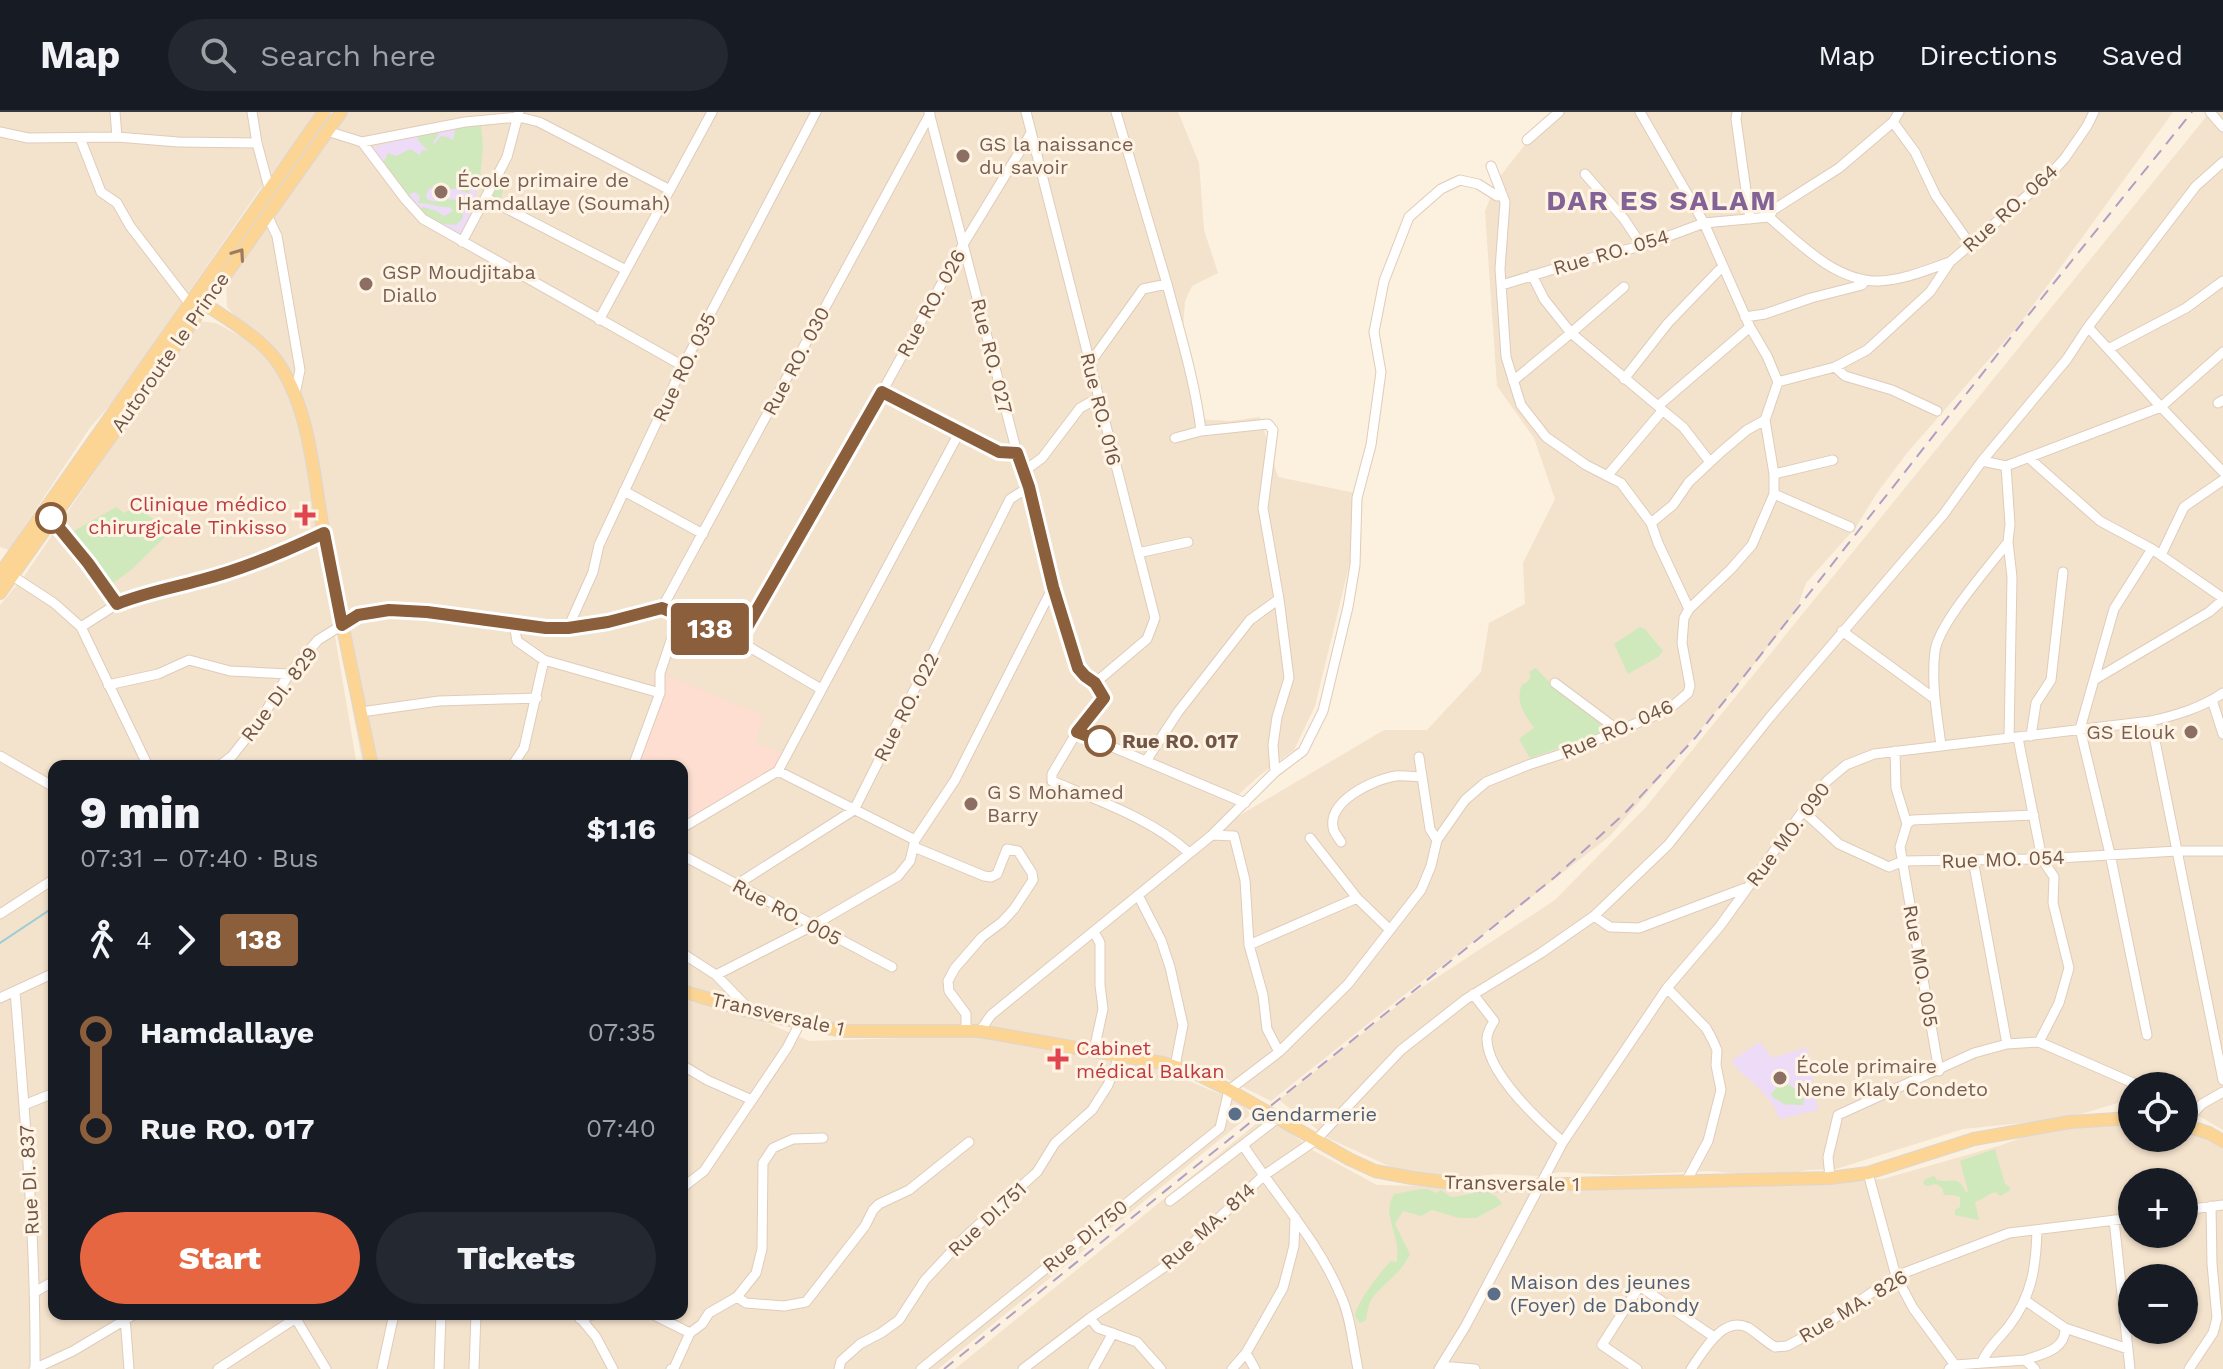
<!DOCTYPE html>
<meta charset="utf-8">
<style>
:root{--surface:#171b24;--page:#242831;--text:#f1f3f6;--muted:#9ea1a6;--line:#363941;--accent:#e76642}
body{margin:0;font-family:"Work Sans",sans-serif;background:var(--page);color:var(--text);height:100vh;display:flex;flex-direction:column;font-size:30px;white-space:nowrap}
*{box-sizing:border-box;margin:0}
p{font-size:26px;color:var(--muted)}
.icon{flex:none;width:44px;height:44px;fill:none;stroke:currentColor;stroke-width:2;stroke-linecap:round;stroke-linejoin:round}
.map{position:relative;flex:1;overflow:hidden}
.sheet{position:absolute;left:48px;top:648px;width:640px;height:560px;display:flex;flex-direction:column;background:var(--surface);border-radius:16px;box-shadow:0 2px 6px #0004}
.sheet>*{flex:none}
.badge{padding:0 16px;border-radius:6px;font-size:28px;line-height:52px}
.buttons{position:absolute;left:2118px;top:960px;display:grid;gap:16px}
.buttons a{display:grid;place-items:center;width:80px;height:80px;border-radius:50%;background:var(--surface);box-shadow:0 2px 6px #0004;font-size:40px}
.map>.badge{position:absolute;translate:-50% -50%;box-shadow:0 0 0 4px #fff}
.legs{display:flex;align-items:center;gap:12px;height:88px;padding:0 32px;font-size:26px}
.legs p{margin-inline-start:auto}
.head{display:flex;align-items:center;justify-content:space-between;height:136px;padding:0 32px}
h1{font-size:44px;font-weight:800;line-height:60px}
.button{display:flex;gap:16px;margin-top:auto;padding:16px 32px}
.button a{flex:1;height:92px;border-radius:48px;background:var(--accent);color:#fff;font-size:32px;font-weight:800;line-height:92px;text-align:center}
.button a+a{background:var(--page);color:var(--text)}
ul{padding:0 32px;list-style:none}
li{display:flex;align-items:center;gap:28px;height:96px;font-size:30px}
li i{display:grid;place-items:center;width:12px;height:100%;margin:0 10px;background:currentColor}
li i::after{content:'';width:20px;height:20px;margin:-10px;border:6px solid;border-radius:50%;background:var(--surface)}
li p{margin-inline-start:auto}
li:first-child i{background:linear-gradient(#0000 50%,currentColor 0)}
li:last-child i{background:linear-gradient(currentColor 50%,#0000 0)}
header{display:flex;align-items:center;gap:48px;box-sizing:border-box;height:112px;padding:0 40px;background:var(--surface);border-bottom:2px solid var(--line)}
header strong{font-size:38px}
nav{display:flex;gap:44px;margin-inline-start:auto;font-size:28px}
.search{width:560px;height:72px;background:var(--page);display:flex;align-items:center;gap:20px;box-sizing:border-box;padding:0 28px;border-radius:44px;color:var(--muted);font-size:30px}
.map>svg:first-child{display:block}
.residential{fill:#f3e2cc;fill-rule:evenodd}
.commercial{fill:#fdded1}
.education{fill:#eddbf8}
.green{fill:#cfe9bd}
.lines{fill:none;stroke-linecap:round;stroke-linejoin:round}
.stream{stroke:#9acdd6;stroke-width:2}
.minor-casing{stroke:#dfccba;stroke-width:11}
.major-casing{stroke:#ddd6d3;stroke-width:14}
.minor{stroke:#fff;stroke-width:9}
.major{stroke:#fcd595;stroke-width:12}
.rail{stroke:#b29ec4;stroke-width:2;stroke-dasharray:12 8;stroke-linecap:butt}
.oneway{stroke:#9b7c5e}
.line-1-casing{stroke:#fff;stroke-width:18}
.line-1{stroke:#8b5e3c;stroke-width:12}
.education-dot{fill:#8d6e63;stroke:#fff4e4;stroke-width:3}
.health-dot{fill:#e0444e;stroke:#fff4e4;stroke-width:3}
.stop-1-dot{fill:#fff;stroke:#8b5e3c;stroke-width:4}
.service-dot{fill:#5c6f8a;stroke:#fff4e4;stroke-width:3}
.labels{text-anchor:middle;stroke-width:6;stroke-linejoin:round;paint-order:stroke}
.education-label{font-size:20px;fill:#785e54;stroke:#fff4e4;text-anchor:start}
.street-label{font-size:20px;fill:#715647;stroke:#fff4e4}
.health-label{font-size:20px;fill:#be3a42;stroke:#fff4e4;text-anchor:end}
.stop-label{font-size:20px;font-weight:bold;fill:#715647;stroke:#fff4e4;text-anchor:start}
.service-label{font-size:20px;fill:#4e5e75;stroke:#fff4e4;text-anchor:start}
.district-label{font-size:28px;font-weight:bold;letter-spacing:2px;fill:#836295;stroke:#fff4e4}
</style>
<header>
<strong>Map</strong>
<div class="search"><svg class="icon" aria-label="search" viewBox="0 0 24 24"><circle cx="10" cy="10" r="6"/><path d="M15 15l6 6"/></svg>Search here</div>
<nav><a>Map</a><a>Directions</a><a>Saved</a></nav>
</header>
<div class="map">
<svg width="2223" height="1257" viewBox="0 0 2223 1257">
<rect width="100%" height="100%" fill="#fcf0de"/>
<path class="residential" d="M0,0H318L257,81L116,286L89,317L9,438L0,435Z
M337,0H1178L1199,51L1204,118L1218,161L1192,174L1185,189L1181,242L1198,307L1230,309L1260,305L1278,365L1360,382L1350,450L1315,594L1294,638L1259,664L1238,683L1244,698L1232,708L1384,618H1427L1481,560L1489,511L1525,492L1523,451L1555,387L1534,326L1497,274L1485,99L1498,67L1530,26L1559,0H2173L2018,214L1907,341L1877,381L1856,415L1806,471L1796,499L1719,596L1610,724L1399,887L1271,989L1207,957L984,914H831L822,908L749,898L682,879V654H363L352,595L341,516L302,330L357,654H54V1202H682V887L742,900L809,929L965,924L995,925L1101,941L1163,958L1239,990L1248,998L1250,1003L938,1257H0V493L23,466L197,209L216,211L266,238L227,195L226,162Z
M2210,0H2223V1018L2201,1005L2184,1002V974H2132V992L2121,990L2081,1002L2041,1009L1963,1017L1836,1057L1808,1058L1763,1065L1712,1059L1616,1063L1561,1060L1538,1064L1496,1062L1470,1065L1402,1060L1330,1027L1279,988L1412,882L1555,788L1646,695Z
M1267,1003L1314,1039L1377,1073L1519,1076L1765,1074L1883,1067L2002,1033L2046,1016L2132,1010V1026H2184V1016L2223,1036V1257H955ZM2132,1070H2184V1122H2132ZM2132,1166H2184V1218H2132Z"/>
<path class="commercial" d="M668,564L763,603L756,632L784,641L776,657L682,711V654H636Z"/>
<path class="education" d="M478,12L476,100L460,125L424,102L388,61L371,36L402,27Z
M1760,930L1772,946L1805,936L1808,938L1818,998L1780,1007L1772,991L1755,972L1740,960L1731,949Z"/>
<path class="green" d="M474,11L481,13L483,35L480,66L502,72L504,75L501,86L496,88L483,80L480,73L478,78L472,75L468,81L458,77L429,76L426,84L428,88L436,90L442,86L456,88L461,91L463,106L456,113L444,112L440,114L418,98L423,95L436,99L444,104L453,99L449,95C438,96 429,90 418,91L420,84L414,80L406,84L380,57L388,41L396,44L410,37L420,43L422,38L428,39L417,27L421,21L435,17L439,22L433,30L434,32L441,24L448,25L453,28L456,14Z
M116,395L124,401L135,395L152,406L167,423L130,459L107,475L72,420Z
M1640,515L1645,517L1663,539L1658,545L1628,562L1614,532Z
M1536,556L1547,568L1602,611L1604,619L1601,622L1530,646L1519,627L1534,616C1524,601 1514,589 1523,571L1525,572L1531,565L1529,560Z
M1784,972L1790,973L1796,978L1802,975L1805,979L1803,993H1794L1793,992L1786,993L1772,985L1771,982L1779,973Z
M1995,1037L2005,1072L2010,1075L2009,1079L2000,1084L1996,1080C1988,1081 1983,1088 1975,1090L1979,1108L1955,1103V1098L1960,1095V1085L1953,1083H1944L1942,1076L1936,1072L1927,1074L1923,1072L1924,1068L1934,1064L1937,1068C1951,1072 1958,1061 1966,1081L1968,1079L1960,1049Z
M1421,1077H1428L1436,1081L1441,1078L1451,1085C1470,1084 1492,1072 1502,1092L1476,1106H1459L1432,1098L1421,1104L1403,1099L1395,1112L1410,1142C1402,1161 1383,1171 1371,1188C1368,1194 1367,1202 1366,1208L1360,1211L1355,1204C1356,1191 1381,1159 1391,1149L1397,1150C1397,1143 1398,1136 1396,1129C1393,1112 1384,1099 1394,1082Z"/>
<g class="lines">
<path class="stream" d="M0,831L54,795"/>
<g class="minor-casing">
<path id="minor" d="M115,0L117,25
M252,0L257,31L269,76
M929,0L1017,341L1029,375L1053,475L1078,556L1085,564L1095,571L1104,586L1077,620L1052,662V669C1097,688 1154,708 1189,741
M1026,0L1155,506L1147,527L1095,571
M1640,0L1704,111L1750,215L1767,244L1778,270
M1737,0L1736,7L1750,107
M2210,0L2223,15
M1893,10L1915,40L1936,84L1970,132
M327,19L362,30L465,10L519,5L539,10L670,78
M0,20L28,26L117,25L178,30L257,31
M80,26L101,80L117,91L130,114L189,191
M1527,28L1559,0
M362,30L405,87L423,107L683,254
M1491,54L1505,90L1500,157L1506,245L1521,293L1546,325L1586,353L1621,371L1651,411L1658,431L1689,497
M1585,62L1624,107L1642,134
M486,86L626,158
M267,103L277,124L300,258L295,282
M1769,105C1799,131 1836,170 1879,169C1903,168 1927,158 1950,150
M1769,105L1773,98L1839,56L1893,10L1899,0
M462,130L507,45L519,0
M1532,163L1544,187L1571,221L1624,175
M1167,172C1180,221 1195,269 1201,319
M1502,173L1583,148L1642,134L1704,111L1769,105
M1745,205L1765,202L1811,186L1862,173L1865,169
M599,208L712,0
M2088,215L2161,295L2223,360
M2108,237L2186,196L2223,169
M1089,248L1095,244L1143,177L1167,172L1116,0
M1835,255L1845,264L1892,278L1937,299
M1624,267L1668,211L1723,154
M1513,269L1571,221L1658,294L1750,215
M882,280L999,340L1017,341
M2218,291L2223,288
M1661,297L1683,315L1710,350
M1175,326L1201,319L1268,312L1273,318L1263,396L1279,487L1289,566L1277,605L1273,633L1275,660
M2029,346L2100,409L2152,437L2223,486
M1982,349L2006,354L2010,412L2008,430L2012,465L2009,626
M2006,354L2161,295L2223,240
M1024,359L1042,346L1080,296L1098,286
M1774,362L1833,348
M1607,364L1662,299
M624,379L703,422
M1774,382L1850,415
M51,406L88,451L117,492
M1651,411L1673,393L1689,370L1721,340L1747,318L1765,308
M1138,441L1188,430
M2161,443L2184,395L2223,368
M11,463L54,491L81,515L148,654
M662,496L930,2
M514,512L517,529L544,548L660,581
M81,515L117,492L145,481L202,468L272,445L324,421
M568,516L593,460L599,433L683,254L816,0
M1842,519L1935,587
M739,529L882,280L964,131L1031,21
M2094,568L2209,500L2223,488
M1555,571L1618,618
M108,573L158,562L189,548L230,559L289,562
M2212,588L2223,622
M361,600L439,589L537,586
M2151,609L2223,968
M1077,620L1245,691
M2031,624L2036,591L2051,568L2063,460
M2018,626L2042,747L2054,765L2053,791L2069,856L2059,891L2039,930
M1941,633C1937,603 1931,570 1935,539C1939,511 1989,455 2008,430
M1895,639L1896,676L1907,712L1900,735L1939,959
M0,644L54,675
M1419,645L1430,717L1437,728
M1146,649L1178,600L1250,508L1279,487
M219,654L232,644L259,610L289,562L318,528L358,503L389,498L427,500L514,512L568,516L608,510L662,496L739,529L821,577
M512,654L524,636L544,548
M633,654L660,581V561L679,505
M778,659L915,728
M1803,699L1839,732L1889,755L1903,749L2042,747L2177,739H2223
M1907,712L1912,708L2034,703
M682,716L778,659L959,321
M1212,723L1234,724L1245,768L1249,833L1263,883L1267,917L1279,940
M1310,726L1357,786L1390,818
M1341,730C1340,728 1334,720 1334,719C1324,690 1374,667 1396,664C1405,663 1414,665 1422,665
M914,735L984,764L991,765L997,762L1007,737L1018,739L1032,761L1033,768L1014,797L1002,810L982,825L955,856L948,869L949,879L966,902V919
M682,743L892,855
M1973,748L2007,932
M736,773L854,698L1010,387L1029,375
M1138,783L1161,828L1170,855L1183,913L1175,954
M0,802L54,767
M1594,804L1610,815L1639,816L1748,775
M1094,820L1100,831V873L1103,897L1094,938
M1249,833L1357,786
M682,841L716,863L750,898
M716,863L812,814L898,764L910,749L915,728L955,668L1053,475
M1667,876L1706,916L1712,927L1717,938L1716,953L1721,978L1708,1029L1686,1070
M15,879C25,1005 36,1131 35,1257
M1473,882L1494,909C1491,914 1487,921 1487,926C1486,960 1539,1009 1563,1030
M0,886L54,861
M980,919L991,903L1212,723L1275,660L1303,639L1323,599L1348,495L1355,453L1357,386L1371,333L1381,260L1374,220L1384,169L1409,105L1441,77L1460,68L1478,72L1497,84
M2147,923L2110,742L2080,617L2114,497L2152,437
M682,953L707,968L752,988
M24,993L54,981
M2184,1011L2202,992L2223,980
M1243,1033C1275,1083 1318,1128 1341,1184C1351,1206 1353,1234 1358,1257
M1868,1061L1896,1164L1913,1196L1955,1253
M1830,1066L1828,1045L1838,1003L1974,941L2007,932L2039,930L2140,974
M682,1076L704,1059L787,936L800,911
M1170,1089L1278,1006
M2184,1098L2223,1093
M2114,1108L2130,1257
M35,1180L54,1169
M737,1185L746,1191L784,1194L806,1190L865,1114L873,1098L879,1092L909,1078L969,1030
M2026,1189L2065,1216L2128,1237
M293,1202L326,1257
M577,1202L596,1225L613,1257
M652,1202L690,1221
M125,1205L129,1257
M1090,1206L1098,1216L1137,1230L1161,1257
M580,1207L595,1202
M1246,1241L1255,1257
M2025,1248C2042,1242 2066,1238 2065,1216
M1982,1250C1988,1235 1999,1227 2009,1214C2032,1184 2036,1155 2037,1118
M1441,1254L1475,1257
M34,1257L73,1239L135,1202
M218,1257L296,1206
M382,1257L394,1202
M439,1257L441,1202
M474,1257L476,1202
M671,1257L674,1256L690,1221L702,1212L709,1201L737,1185L756,1161L762,1137L763,1051L773,1036L793,1027L823,1026
M839,1257L841,1249L860,1232L881,1221L899,1208L925,1168L966,1124L1037,1060L1055,1031L1092,998L1108,973L1120,942
M921,1257L1220,1016L1229,978L1279,940L1348,872L1421,778L1431,754L1437,728L1465,688L1486,670L1528,653L1568,640L1668,598L1688,581L1690,574L1682,531L1684,506L1689,497L1731,457L1752,433L1774,382V362L1765,308L1778,270L1835,255L1867,238L1930,180L1950,150L2044,69L2065,46L2087,14L2094,0
M1023,1257L1090,1206L1176,1147L1263,1064L1316,1028L1401,938L1466,887L1541,841L1594,804L1668,733L1770,605L1943,403L1982,349L2067,247L2088,215L2196,74L2223,50
M1093,1257L1113,1221
M1232,1257L1246,1241L1283,1176L1294,1134L1295,1105
M1439,1257L1465,1215L1563,1030L1667,876L1720,814L1803,699L1827,669L1846,653L1874,642L2151,609C2177,603 2201,596 2223,581
M1637,1257L1602,1233L1637,1178L1641,1175L1714,1225
M1691,1257C1703,1240 1723,1202 1749,1216C1758,1222 1766,1230 1775,1235L1787,1234L1817,1218L1896,1164L2009,1121L2132,1106
M1949,1257L1955,1253L2025,1248L2035,1257
M2189,1257L2213,1221L2217,1206L2212,1152L2211,1094"/>
</g>
<g class="major-casing">
<path id="major" d="M199,188C223,205 259,224 276,248C312,298 313,368 325,428C340,503 356,579 372,654
M0,462L324,0
M0,481L341,0
M682,879L752,900L842,919H980L1163,951L1195,961L1229,978L1349,1047L1375,1059L1412,1066L1478,1074L1830,1066L1868,1061L1974,1027L2070,1010L2132,1006
M2184,1013L2209,1021L2223,1029"/>
</g>
<use href="#minor" class="minor"/>
<use href="#major" class="major"/>
<path class="rail" d="M944,1257L1555,765L1625,701L1696,625L2049,177L2192,0"/>
</g>
<defs><path id="oneway-chevron" d="M-2-3.5L2.5 0L-2 3.5" fill="none" stroke-width="1.6" stroke-linecap="round" stroke-linejoin="round" transform="scale(2)"/></defs>
<use class="oneway" href="#oneway-chevron" transform="translate(239 142) rotate(-55)"/>
<g class="lines">
<g class="line-1-casing">
<path id="line-1" d="M51,406L88,451L117,492C144,481 172,476 201,468C244,457 284,440 324,421L342,513L358,503L389,498L427,500L546,516H568L608,510L662,496L739,529L882,280L999,340L1017,341L1029,375L1053,475L1078,556L1085,564L1095,571L1104,586L1077,620L1100,629"/>
</g>
<use href="#line-1" class="line-1"/>
</g>
<g class="education-dot">
<circle cx="963" cy="44" r="8"/>
<circle cx="441" cy="80" r="8"/>
<circle cx="366" cy="172" r="8"/>
<circle cx="2191" cy="620" r="8"/>
<circle cx="971" cy="692" r="8"/>
<circle cx="1780" cy="966" r="8"/>
</g>
<g class="health-dot">
<path d="M301 391h8v8h8v8h-8v8h-8v-8h-8v-8h8z"/>
<path d="M1054 935h8v8h8v8h-8v8h-8v-8h-8v-8h8z"/>
</g>
<g class="stop-1-dot">
<circle cx="51" cy="406" r="14"/>
<circle cx="1100" cy="629" r="14"/>
</g>
<g class="service-dot">
<circle cx="1235" cy="1002" r="8"/>
<circle cx="1494" cy="1182" r="8"/>
</g>
<g class="labels">
<g class="education-label">
<text x="979" y="39">GS la naissance<tspan x="979" dy="23">du savoir</tspan></text>
<text x="457" y="75">École primaire de<tspan x="457" dy="23">Hamdallaye (Soumah)</tspan></text>
<text x="382" y="167">GSP Moudjitaba<tspan x="382" dy="23">Diallo</tspan></text>
<text x="2175" y="627" text-anchor="end">GS Elouk</text>
<text x="987" y="687">G S Mohamed<tspan x="987" dy="23">Barry</tspan></text>
<text x="1796" y="961">École primaire<tspan x="1796" dy="23">Nene Klaly Condeto</tspan></text>
</g>
<g class="street-label">
<text transform="translate(2010 96) rotate(-42)" y="7">Rue RO. 064</text>
<text transform="translate(1611 140) rotate(-16)" y="7">Rue RO. 054</text>
<text transform="translate(931 191) rotate(-61)" y="7">Rue RO. 026</text>
<text transform="translate(170 240) rotate(-55)" y="7">Autoroute le Prince</text>
<text transform="translate(992 244) rotate(76)" y="7">Rue RO. 027</text>
<text transform="translate(796 249) rotate(-62)" y="7">Rue RO. 030</text>
<text transform="translate(684 255) rotate(-64)" y="7">Rue RO. 035</text>
<text transform="translate(1101 297) rotate(76)" y="7">Rue RO. 016</text>
<text transform="translate(279 582) rotate(-53)" y="7">Rue DI. 829</text>
<text transform="translate(906 595) rotate(-63)" y="7">Rue RO. 022</text>
<text transform="translate(1617 617) rotate(-24)" y="7">Rue RO. 046</text>
<text transform="translate(1788 722) rotate(-53)" y="7">Rue MO. 090</text>
<text transform="translate(2003 747) rotate(-2)" y="7">Rue MO. 054</text>
<text transform="translate(787 800) rotate(28)" y="7">Rue RO. 005</text>
<text transform="translate(1921 854) rotate(80)" y="7">Rue MO. 005</text>
<text transform="translate(778 902) rotate(13)" y="7">Transversale 1</text>
<text transform="translate(29 1068) rotate(-93)" y="7">Rue DI. 837</text>
<text transform="translate(1512 1071) rotate(1)" y="7">Transversale 1</text>
<text transform="translate(987 1107) rotate(-43)" y="7">Rue DI.751</text>
<text transform="translate(1208 1114) rotate(-42)" y="7">Rue MA. 814</text>
<text transform="translate(1085 1124) rotate(-39)" y="7">Rue DI.750</text>
<text transform="translate(1853 1194) rotate(-31)" y="7">Rue MA. 826</text>
</g>
<g class="health-label">
<text x="287" y="399">Clinique médico<tspan x="287" dy="23">chirurgicale Tinkisso</tspan></text>
<text x="1076" y="943" text-anchor="start">Cabinet<tspan x="1076" dy="23">médical Balkan</tspan></text>
</g>
<g class="stop-label">
<text x="1122" y="636">Rue RO. 017</text>
</g>
<g class="service-label">
<text x="1251" y="1009">Gendarmerie</text>
<text x="1510" y="1177">Maison des jeunes<tspan x="1510" dy="23">(Foyer) de Dabondy</tspan></text>
</g>
<g class="district-label">
<text x="1662" y="98">DAR ES SALAM</text>
</g>
</g>
</svg>
<div class="buttons">
<a><svg class="icon" aria-label="locate" viewBox="0 0 24 24"><circle cx="12" cy="12" r="6"/><path d="M12 2v4M12 18v4M2 12h4M18 12h4"/></svg></a>
<a>+</a>
<a>−</a>
</div>
<b class="badge" style="left:710px;top:517px;background:#8b5e3c;color:#fff">138</b>
<section class="sheet">
<div class="head"><div><h1>9 min</h1><p>07:31 – 07:40 · Bus</p></div><b>$1.16</b></div>
<div class="legs"><svg class="icon" aria-label="walk" viewBox="0 0 24 24"><circle cx="13" cy="4" r="2"/><path d="M13 8l-2 6 4 7M11 14l-3 7M7 12l3-4h3l4 4"/></svg>4<svg class="icon" aria-label="forward" viewBox="0 0 24 24"><path d="M9 5l7 7-7 7"/></svg><b class="badge" style="background:#8b5e3c;color:#fff">138</b></div>
<ul>
<li><i style="color:#8b5e3c"></i><b>Hamdallaye</b><p>07:35</p></li>
<li><i style="color:#8b5e3c"></i><b>Rue RO. 017</b><p>07:40</p></li>
</ul>
<div class="button"><a>Start</a><a>Tickets</a></div>
</section>
</div>
